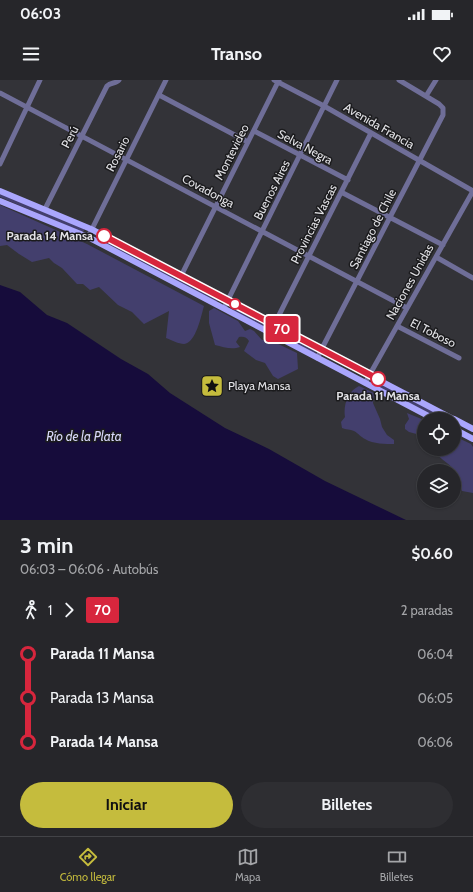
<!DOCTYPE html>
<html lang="es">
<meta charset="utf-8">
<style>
:root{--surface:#26262a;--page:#2e2e32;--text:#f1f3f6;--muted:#a4a5a8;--line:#424347;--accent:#c5bc3d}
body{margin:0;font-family:Cabin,sans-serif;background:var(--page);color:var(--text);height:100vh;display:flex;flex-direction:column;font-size:15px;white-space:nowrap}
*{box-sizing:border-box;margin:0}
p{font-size:13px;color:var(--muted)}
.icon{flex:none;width:22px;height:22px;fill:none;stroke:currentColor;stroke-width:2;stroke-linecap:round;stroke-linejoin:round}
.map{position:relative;height:440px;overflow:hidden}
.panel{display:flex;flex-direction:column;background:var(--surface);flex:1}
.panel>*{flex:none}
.badge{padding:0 8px;border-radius:3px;font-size:14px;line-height:26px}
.controls{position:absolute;left:417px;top:332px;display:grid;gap:8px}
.controls a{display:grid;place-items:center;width:44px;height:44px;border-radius:50%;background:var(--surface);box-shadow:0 1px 3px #0004,0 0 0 1px var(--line);font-size:20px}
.map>.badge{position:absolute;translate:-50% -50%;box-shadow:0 0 0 2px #fff}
.legs{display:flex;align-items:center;gap:6px;height:44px;padding:0 20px;font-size:13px}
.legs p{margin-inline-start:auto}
.head{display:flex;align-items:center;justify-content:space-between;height:68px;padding:0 20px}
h1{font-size:22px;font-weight:700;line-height:30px}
.action{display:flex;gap:8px;margin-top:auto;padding:8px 20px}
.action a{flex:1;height:46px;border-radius:24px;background:var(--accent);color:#111;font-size:16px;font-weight:700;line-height:46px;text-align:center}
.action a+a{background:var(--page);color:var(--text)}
ul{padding:0 20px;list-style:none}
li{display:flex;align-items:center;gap:14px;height:44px;font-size:15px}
li i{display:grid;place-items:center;width:6px;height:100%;margin:0 5px;background:currentColor}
li i::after{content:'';width:10px;height:10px;margin:-5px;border:3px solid;border-radius:50%;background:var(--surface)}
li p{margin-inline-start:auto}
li:first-child i{background:linear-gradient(#0000 50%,currentColor 0)}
li:last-child i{background:linear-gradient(currentColor 50%,#0000 0)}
.status{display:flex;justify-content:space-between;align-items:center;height:28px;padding:0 20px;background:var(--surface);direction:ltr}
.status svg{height:11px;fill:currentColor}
header{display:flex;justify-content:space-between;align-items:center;height:52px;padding:0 20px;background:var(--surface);font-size:18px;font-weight:700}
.dock{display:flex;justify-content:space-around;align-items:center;height:56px;border-top:1px solid var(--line);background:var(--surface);font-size:11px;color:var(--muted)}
.dock a{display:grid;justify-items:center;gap:2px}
.dock .active{color:var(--accent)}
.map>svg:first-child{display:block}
.green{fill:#433f6d}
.water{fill:#160c3b}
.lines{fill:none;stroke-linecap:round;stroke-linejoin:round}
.minor{stroke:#6f6e98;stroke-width:5}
.major{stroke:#aaa6fd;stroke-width:6}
.line-1-casing{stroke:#fff;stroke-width:9}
.line-1{stroke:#d7263d;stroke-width:6}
.stop-1-dot{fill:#fff;stroke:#d7263d;stroke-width:2}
.labels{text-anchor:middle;stroke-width:3;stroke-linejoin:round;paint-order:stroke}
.street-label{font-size:12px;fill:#e2e2e6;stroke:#1b1b1d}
.stop-label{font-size:12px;font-weight:bold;fill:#e2e2e6;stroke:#1b1b1d;text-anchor:end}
.poi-label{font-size:12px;fill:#e2e2e6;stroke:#1b1b1d;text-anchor:start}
.water-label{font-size:13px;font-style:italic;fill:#d8d8fa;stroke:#1b1b1d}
</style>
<div class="status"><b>06:03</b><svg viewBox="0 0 49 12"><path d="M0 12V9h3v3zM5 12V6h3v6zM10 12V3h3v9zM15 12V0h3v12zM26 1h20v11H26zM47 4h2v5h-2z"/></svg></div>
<header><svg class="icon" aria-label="menu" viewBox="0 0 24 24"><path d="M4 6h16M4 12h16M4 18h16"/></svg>Transo<svg class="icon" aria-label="heart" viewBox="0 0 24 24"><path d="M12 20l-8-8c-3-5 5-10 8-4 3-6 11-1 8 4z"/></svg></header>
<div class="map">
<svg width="473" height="440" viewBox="0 0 473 440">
<rect width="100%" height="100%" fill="#333338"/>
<path class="green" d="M0,113L84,148V151H79L0,117Z
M0,125L87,164L204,226C201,236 196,263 184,264C179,264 171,260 166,258L169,231L144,244L132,232L118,225L99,207L90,210L83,204H77L62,188L54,183L49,178L32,182L19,174L7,165L0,166Z
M95,155L100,156L218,218L220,221H215L98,159Z
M232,227L236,228L317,270V272L314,273L234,231Z
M214,228L238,241L245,251L250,249L254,251L262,260H270L297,273L298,289L278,299L273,296L265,283L256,280L244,271L249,261C247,257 243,256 239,257L236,262L240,267C232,270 223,267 215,265L209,243V231Z
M376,302L448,339H440L375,305V303Z
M359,306L374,313L373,323L380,339L382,347L387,355L394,360V364C386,364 373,364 365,359C361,357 359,354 354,351C350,349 346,350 342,348L341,342L345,337C343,325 348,311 359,306Z
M407,333L424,340V356L409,352L405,349V345L409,339Z
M454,356L471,364L473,367V413L462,411L459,403L454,400V391H452L454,390C448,382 438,378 433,369H454Z"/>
<path class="water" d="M0,205L20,212L47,235L67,243L121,279L148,294L170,313L225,348L269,369L325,401L406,440H0Z"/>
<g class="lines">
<path class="minor" d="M274,0L324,26L473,111
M0,13L407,228
M159,15L248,62
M426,16L436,0
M254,51L348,100
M0,84L40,0
M341,112L443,165
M45,129L107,6C111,2 116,4 119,0
M88,157L166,0
M436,177L473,198
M181,196L279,0
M224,228L337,0
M274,245L371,53
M397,246L459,278
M317,278L443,35V28L439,24L399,0
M365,303L473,111"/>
<path class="major" d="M0,111L91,149L453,339
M0,121L88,157L434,339
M454,339L473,349
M454,349L473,359"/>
</g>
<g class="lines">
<g class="line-1-casing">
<path id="line-1" d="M104,156L378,299"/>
</g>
<use href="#line-1" class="line-1"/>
</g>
<defs>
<g id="sight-square" transform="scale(1.15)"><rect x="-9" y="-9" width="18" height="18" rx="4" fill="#c5bc3d" stroke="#1b1b1d"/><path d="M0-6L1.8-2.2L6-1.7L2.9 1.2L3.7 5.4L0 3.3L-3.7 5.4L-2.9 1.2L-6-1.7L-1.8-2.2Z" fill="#111"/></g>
</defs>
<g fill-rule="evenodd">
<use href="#sight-square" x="212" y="306"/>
</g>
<g class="stop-1-dot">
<circle cx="104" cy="156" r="7"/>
<circle cx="235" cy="224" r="5"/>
<circle cx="378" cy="299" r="7"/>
</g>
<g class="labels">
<g class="street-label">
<text transform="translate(379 46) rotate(30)" y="4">Avenida Francia</text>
<text transform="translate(70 57) rotate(-63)" y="4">Perú</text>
<text transform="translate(305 67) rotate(28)" y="4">Selva Negra</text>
<text transform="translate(232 72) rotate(-63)" y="4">Montevideo</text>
<text transform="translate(118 74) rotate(-63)" y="4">Rosario</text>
<text transform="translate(272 110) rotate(-63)" y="4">Buenos Aires</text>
<text transform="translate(208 111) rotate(28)" y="4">Covadonga</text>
<text transform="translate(314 144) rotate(-63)" y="4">Provincias Vascas</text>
<text transform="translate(373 149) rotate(-63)" y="4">Santiago de Chile</text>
<text transform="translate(410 202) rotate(-61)" y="4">Naciones Unidas</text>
<text transform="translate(433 253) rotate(27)" y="4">El Toboso</text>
</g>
<g class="stop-label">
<text x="93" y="160">Parada 14 Mansa</text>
<text x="378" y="320" text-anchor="middle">Parada 11 Mansa</text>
</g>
<g class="poi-label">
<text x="228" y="310">Playa Mansa</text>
</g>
<g class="water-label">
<text x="84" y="361">Río de la Plata</text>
</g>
</g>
</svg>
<div class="controls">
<a><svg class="icon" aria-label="locate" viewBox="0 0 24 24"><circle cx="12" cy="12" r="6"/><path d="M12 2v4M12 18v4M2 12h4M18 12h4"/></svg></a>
<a><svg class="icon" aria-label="layers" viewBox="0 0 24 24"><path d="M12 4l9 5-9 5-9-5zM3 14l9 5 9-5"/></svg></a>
</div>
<b class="badge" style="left:282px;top:249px;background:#d7263d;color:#fff">70</b>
</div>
<section class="panel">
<div class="head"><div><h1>3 min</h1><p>06:03 – 06:06 · Autobús</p></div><b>$0.60</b></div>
<div class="legs"><svg class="icon" aria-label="walk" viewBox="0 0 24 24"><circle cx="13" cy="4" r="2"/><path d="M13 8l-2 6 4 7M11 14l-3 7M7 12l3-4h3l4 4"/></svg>1<svg class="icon" aria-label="forward" viewBox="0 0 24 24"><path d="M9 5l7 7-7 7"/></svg><b class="badge" style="background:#d7263d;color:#fff">70</b><p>2 paradas</p></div>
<ul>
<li><i style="color:#d7263d"></i><b>Parada 11 Mansa</b><p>06:04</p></li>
<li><i style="color:#d7263d"></i><span>Parada 13 Mansa</span><p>06:05</p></li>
<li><i style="color:#d7263d"></i><b>Parada 14 Mansa</b><p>06:06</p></li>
</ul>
<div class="action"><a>Iniciar</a><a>Billetes</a></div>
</section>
<nav class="dock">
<a class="active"><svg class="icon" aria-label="directions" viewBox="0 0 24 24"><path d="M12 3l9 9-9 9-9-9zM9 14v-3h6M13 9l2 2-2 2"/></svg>Cómo llegar</a>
<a><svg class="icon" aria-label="map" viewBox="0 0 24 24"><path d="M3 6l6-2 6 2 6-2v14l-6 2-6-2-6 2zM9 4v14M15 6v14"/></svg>Mapa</a>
<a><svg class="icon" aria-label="tickets" viewBox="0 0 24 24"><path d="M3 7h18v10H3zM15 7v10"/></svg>Billetes</a>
</nav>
